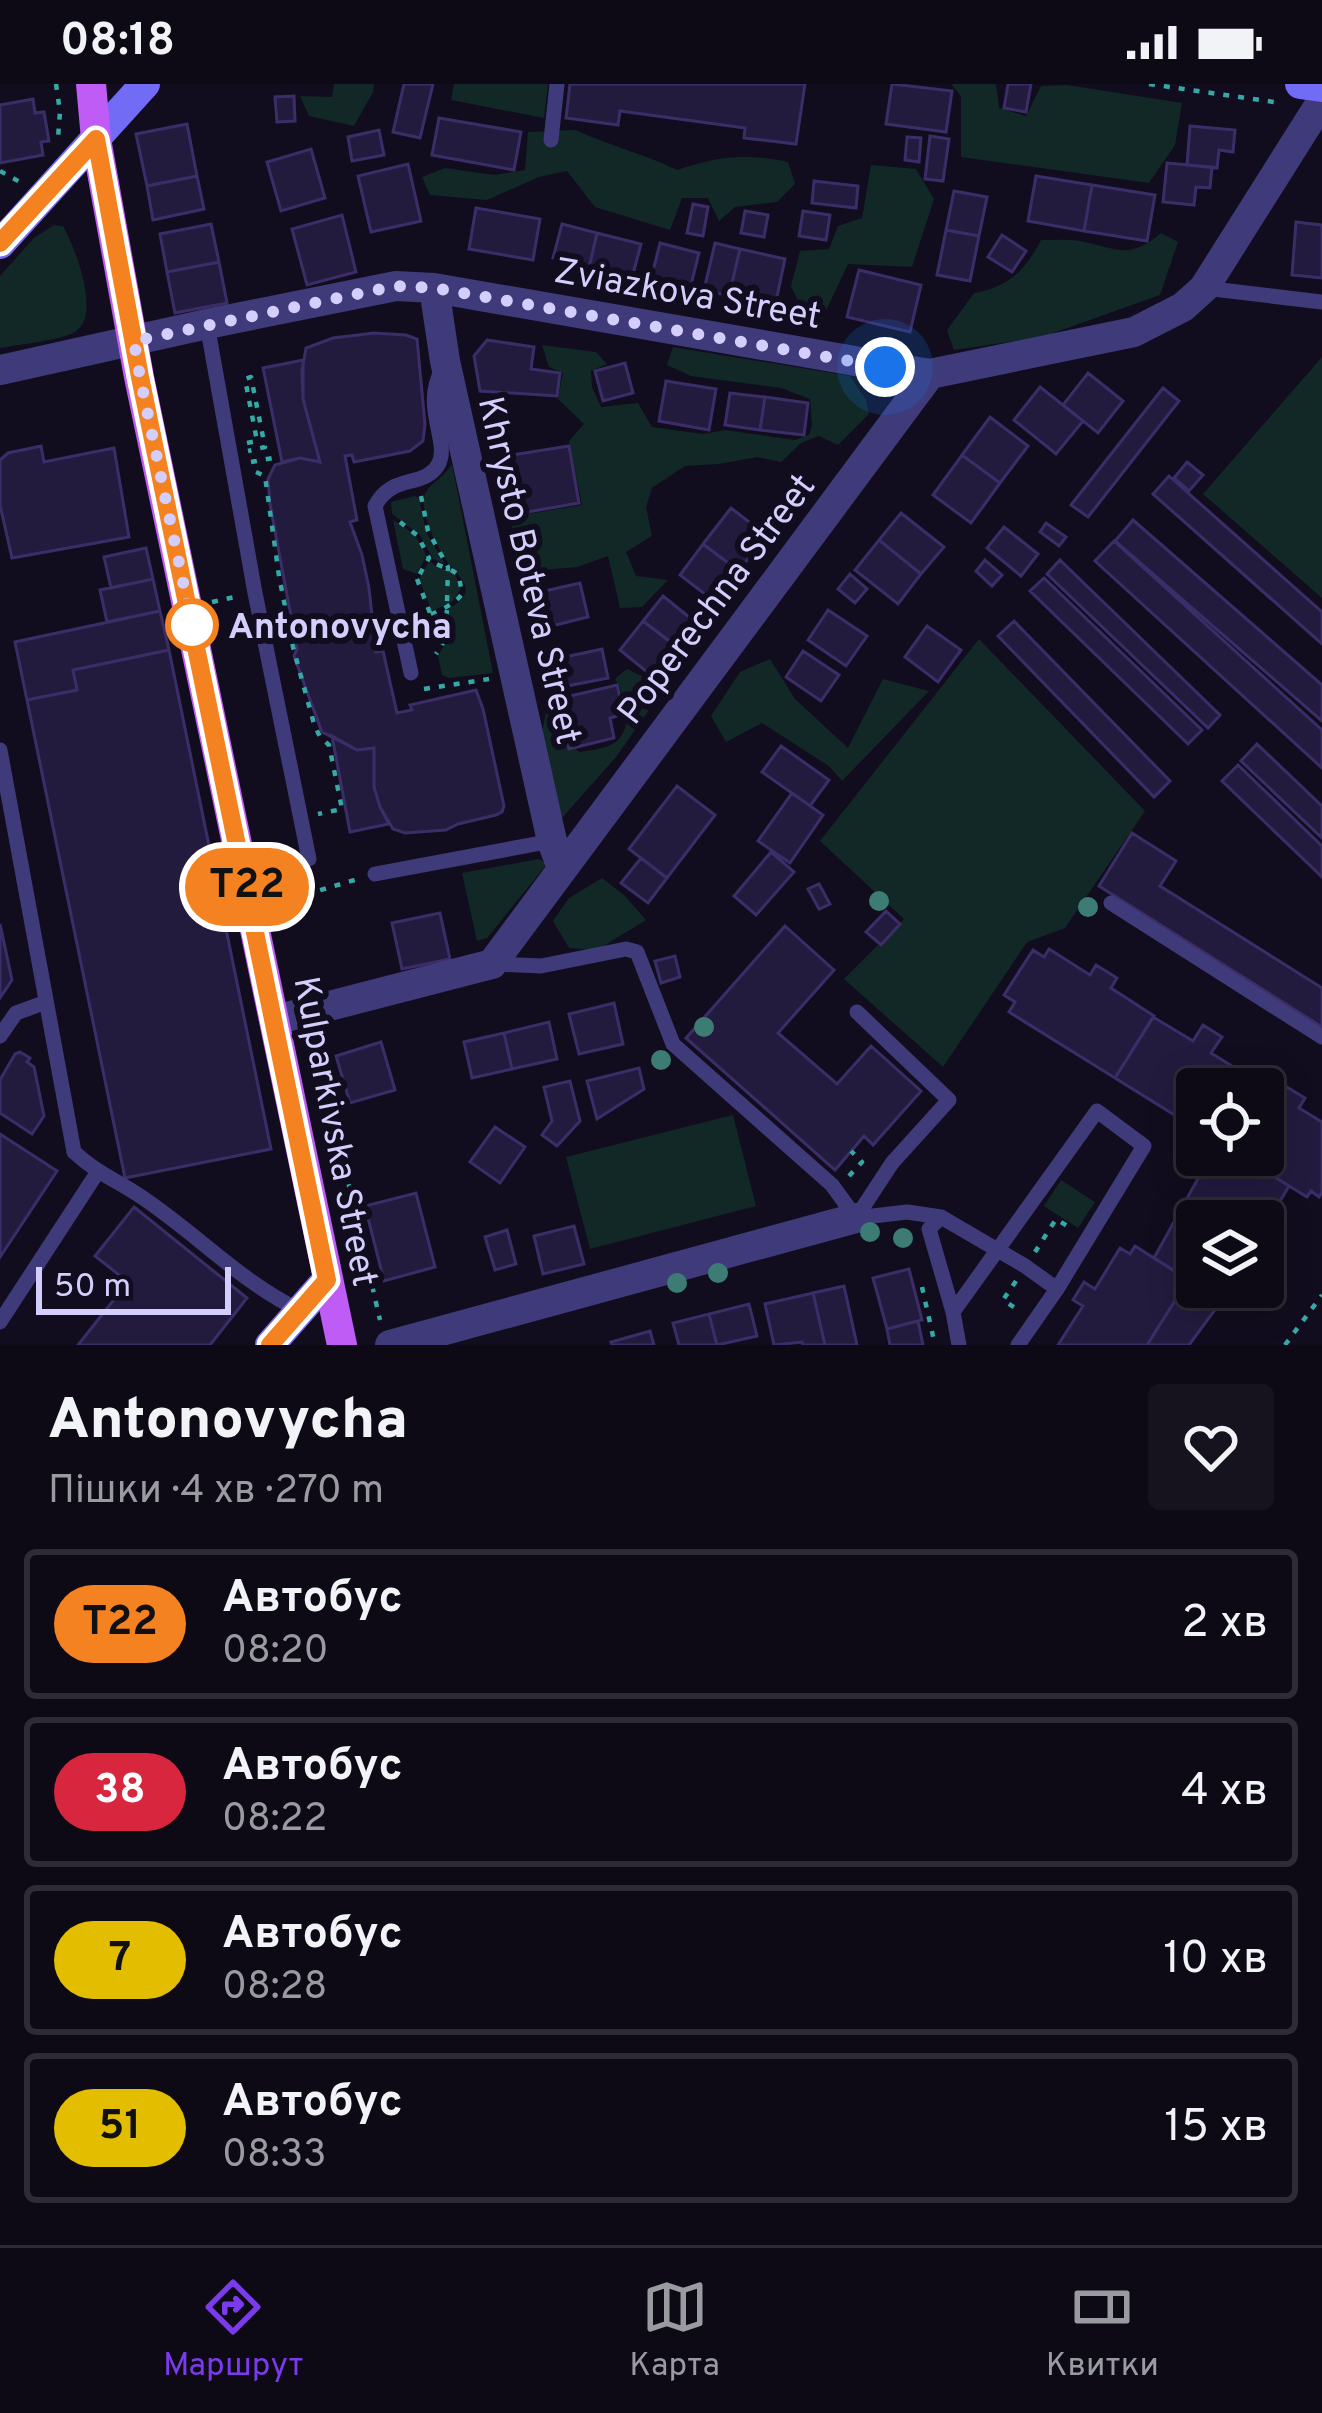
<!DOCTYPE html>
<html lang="uk">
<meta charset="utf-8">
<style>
:root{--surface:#0d0a16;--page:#16131f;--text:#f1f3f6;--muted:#9a9aa1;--line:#2d2b35;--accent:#7c3aed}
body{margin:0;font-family:Overpass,sans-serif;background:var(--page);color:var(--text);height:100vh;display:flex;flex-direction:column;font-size:45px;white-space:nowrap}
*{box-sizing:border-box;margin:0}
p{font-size:39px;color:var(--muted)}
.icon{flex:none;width:66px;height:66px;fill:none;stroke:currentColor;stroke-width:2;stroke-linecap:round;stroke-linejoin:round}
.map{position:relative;height:1261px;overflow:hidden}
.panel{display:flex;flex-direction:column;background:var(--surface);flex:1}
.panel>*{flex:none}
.badge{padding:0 24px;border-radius:39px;font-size:42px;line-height:78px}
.tools{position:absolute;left:1176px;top:984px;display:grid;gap:24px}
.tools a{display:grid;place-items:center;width:108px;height:108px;border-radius:12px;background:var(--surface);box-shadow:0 6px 30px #0003,0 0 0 3px var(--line);font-size:60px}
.scale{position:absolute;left:36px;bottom:30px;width:195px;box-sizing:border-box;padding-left:12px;border:6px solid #d4cefc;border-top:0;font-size:33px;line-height:42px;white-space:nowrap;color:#d4cefc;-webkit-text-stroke:9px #110d1e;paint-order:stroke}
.you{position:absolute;width:60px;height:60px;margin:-30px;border:9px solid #fff;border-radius:50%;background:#1a73e8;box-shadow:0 0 0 18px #1a73e833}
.map>.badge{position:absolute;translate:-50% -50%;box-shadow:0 0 0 6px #fff}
.round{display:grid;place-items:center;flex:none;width:126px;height:126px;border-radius:12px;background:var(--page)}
.summary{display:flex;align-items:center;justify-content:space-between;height:204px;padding:0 48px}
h1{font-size:57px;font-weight:800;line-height:90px}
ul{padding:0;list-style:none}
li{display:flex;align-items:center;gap:36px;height:150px;margin:0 24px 18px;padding:0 24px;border:6px solid var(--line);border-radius:12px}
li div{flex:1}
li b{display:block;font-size:45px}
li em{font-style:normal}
li .badge{min-width:132px;font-weight:700;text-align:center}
.status{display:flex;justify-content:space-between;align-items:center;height:84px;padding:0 60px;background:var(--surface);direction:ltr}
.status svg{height:33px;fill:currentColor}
.tabs{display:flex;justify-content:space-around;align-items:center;height:168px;border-top:3px solid var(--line);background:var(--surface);font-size:33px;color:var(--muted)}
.tabs a{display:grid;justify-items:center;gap:6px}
.tabs .active{color:var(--accent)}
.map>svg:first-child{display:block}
.green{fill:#112827}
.building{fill:#231b3e;stroke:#3b2e68;stroke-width:3}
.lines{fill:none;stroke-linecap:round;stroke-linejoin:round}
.path{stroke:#35a9a5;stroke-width:4.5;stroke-dasharray:6 9;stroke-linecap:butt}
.service{stroke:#3f3b7a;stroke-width:15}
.minor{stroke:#3f3b7a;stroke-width:30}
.secondary{stroke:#726bf6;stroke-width:30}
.primary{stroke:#bf5cf5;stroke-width:30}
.tree{fill:#3c7c75}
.line-casing{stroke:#fff;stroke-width:27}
.line{stroke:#f58220;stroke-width:18}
.walk{stroke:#d4cefc;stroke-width:12;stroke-dasharray:0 21.6}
.stop-dot{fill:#fff;stroke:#f58220;stroke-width:6}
.labels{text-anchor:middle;stroke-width:12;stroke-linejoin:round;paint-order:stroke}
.street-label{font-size:36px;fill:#d4cefc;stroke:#110d1e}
.stop-label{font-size:36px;font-weight:bold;fill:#d4cefc;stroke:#110d1e;text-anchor:start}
</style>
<div class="status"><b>08:18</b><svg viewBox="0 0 49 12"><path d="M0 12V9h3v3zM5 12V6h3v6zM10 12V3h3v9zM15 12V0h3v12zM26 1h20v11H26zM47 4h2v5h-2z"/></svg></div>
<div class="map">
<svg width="1322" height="1261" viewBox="0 0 1322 1261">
<rect width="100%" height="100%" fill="#110d1e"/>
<path class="green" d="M334,0H374L373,8L354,42L309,32L300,12L332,13Z
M454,0H548L544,34L451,16Z
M951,0H996L999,24L1026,32L1041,2L1067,1L1182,19L1175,61L1149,99L961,73V12Z
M575,46C608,61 644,70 677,86C718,72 745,69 788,78L795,100L777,118L735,123L719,137L708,114H682L670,146L595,123L567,87L539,93L487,116L430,111L422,93L445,84L494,91L525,86L528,48Z
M871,81L916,85L934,115L912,183L848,180L822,235L805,232L791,202L800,167L829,165L838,142L862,134Z
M54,141L63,142C75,163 102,232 75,248C62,256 17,261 0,264V192L34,154Z
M1161,149L1178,158L1160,211L1042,253L954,266L947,246L974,209C1007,204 1026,186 1041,156C1053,156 1067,155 1080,157C1117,164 1128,177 1161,149Z
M542,261L596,268L607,280L591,287L592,303L601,323L638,319L652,343L703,350L725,346L795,356L809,351L812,341L810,315L781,304L691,292L667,281L673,263L850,292L866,316L869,330L838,361L819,352L801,359L781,378L757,373L719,380L685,382L652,404L646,423L652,452L626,468L636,492L668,496L642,523L620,524L608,472L577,483L519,488L510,433L582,421L569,357L584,340L558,315L563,289L549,283Z
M1322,273V514L1203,410Z
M452,380L493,589L449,594L442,591L438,572L448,555V525C478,508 464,498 449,480C438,466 417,425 426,408C431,399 445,392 452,380Z
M415,412L419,414L426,448L445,480L433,475L420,451L392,430L391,418Z
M393,436C409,445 420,454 426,472L417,490L403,485Z
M429,477L436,482L454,489L461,504L453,517L432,527L419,495Z
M979,555L1145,727L1065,844L1027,858L943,983L844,895L904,835L820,757Z
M770,575L795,615L848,664L883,595L929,607L842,697L829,682L762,639L726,658L711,632L740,588Z
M627,585L646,594L660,610L616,673L562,734L549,716L542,649L546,628C560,640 564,657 579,668C591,666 610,665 619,655C633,639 625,611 615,595Z
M539,775L547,780L487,854L477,857L462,789Z
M602,794L624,811L646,836L597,866L569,864L553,837L569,814Z
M733,1031L756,1122L590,1165L566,1073Z
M1061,1096L1095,1118L1078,1144L1044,1122Z"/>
<path class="building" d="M404,0H433L420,54L393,48Z
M570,0H805L796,60L744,54L745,44L620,27L618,41L566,34Z
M892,0L952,7L946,48L886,40Z
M1008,0H1031L1026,28L1004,24Z
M294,12L295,37L277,38L275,13Z
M33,15L35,29L44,28L49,57L41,58L43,71L0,79V21Z
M439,34L521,48L514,86L432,71Z
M187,40L197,92L147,102L136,50Z
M1190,42L1235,46L1233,68L1219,66L1217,84L1187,81Z
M379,46L384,71L352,77L348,53Z
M930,52L949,55L943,97L925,95Z
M907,53L921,54L919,78L905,76Z
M311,65L325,114L281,127L267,78Z
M1167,79L1212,83L1210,104L1196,103L1194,121L1163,118Z
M408,80L421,137L371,148L358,92Z
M197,92L204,125L153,136L147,102Z
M1036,92L1092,101L1084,147L1028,137Z
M814,97L858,102L856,124L812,119Z
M1092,101L1155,111L1147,157L1084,147Z
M954,107L987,113L979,152L946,146Z
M693,120L708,123L703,152L687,149Z
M476,124L540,135L533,176L469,165Z
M745,127L768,131L764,153L741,149Z
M803,127L830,131L826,156L799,152Z
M342,131L356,188L307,201L292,145Z
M1296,138L1322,141V194L1292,191Z
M211,140L219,178L167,188L160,150Z
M562,140L597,149L589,184L553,174Z
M946,146L979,152L970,197L937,191Z
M597,149L641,160L632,194L589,184Z
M1002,151L1026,167L1012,188L988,173Z
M660,159L699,169L690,205L651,195Z
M715,159L740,165L729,212L704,206Z
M740,165L785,175L775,222L729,212Z
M219,178L227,219L175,229L167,188Z
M859,186L921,201L910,248L847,233Z
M374,249L406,251L417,255L425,340L423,357L410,367L354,378L352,371L345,372L357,436L350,438L362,471L369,504L376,568L383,567L397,629L412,626L410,621L476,606L483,625L504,722L502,728L496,731L458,740L446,746L405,749L393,745L380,723L374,703V664L357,666L322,648L320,643L294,572L297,565L270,420L268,395L275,381L300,374L320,378L303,315L302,287L306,264L333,254Z
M487,256L534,263L531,285L560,289L557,312L480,307L474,272Z
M303,276V315L320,378L300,374L282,378L263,284Z
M625,279L633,309L603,317L595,287Z
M1088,289L1123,317L1098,349L1063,321Z
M666,297L716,305L709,346L659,337Z
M1040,303L1083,337L1056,370L1014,336Z
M1163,304L1179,317L1088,433L1071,421Z
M730,309L765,313L760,346L725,341Z
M765,313L808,319L804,351L760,346Z
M990,333L1028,362L1000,399L962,371Z
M41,362L44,378L114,364L129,453L12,474L0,421V376L8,369Z
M569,362L579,419L522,429L512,371Z
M962,371L1000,399L971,439L933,411Z
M1187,378L1203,391L1189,407L1174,394Z
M1169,392L1322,528V560L1153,410Z
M731,424L766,451L739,487L703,460Z
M901,429L944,463L921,490L879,456Z
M1133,436L1322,601V637L1115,457Z
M1046,439L1066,453L1059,462L1040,448Z
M1004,443L1038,470L1021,492L987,464Z
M879,456L921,490L898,520L855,486Z
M1114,457L1322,646V684L1095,477Z
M703,460L739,487L715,518L680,491Z
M146,464L153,495L111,504L104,473Z
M985,476L1002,491L992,502L976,487Z
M1060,476L1220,631L1208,644L1047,490Z
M850,490L867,505L855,519L838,505Z
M1044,494L1202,646L1188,660L1030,507Z
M153,495L160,527L107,538L100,506Z
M580,499L588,533L544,544L536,509Z
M663,512L694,537L675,561L643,537Z
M828,526L867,552L846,582L808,556Z
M160,527L169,566L73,586L77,606L27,616L15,558Z
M643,537L687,571L663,601L620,566Z
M1014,537L1170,697L1154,713L998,552Z
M927,542L961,566L938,598L905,573Z
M602,565L608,594L557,604L551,576Z
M169,566L271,1065L125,1094L27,616L77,606L73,586Z
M803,567L839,591L821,617L786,593Z
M617,601L624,630L610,634L614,654L569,665L557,615Z
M332,652L357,666L374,664V703L380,723L389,740L350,748Z
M1257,660L1322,722V754L1241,677Z
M781,662L829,696L810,722L762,688Z
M1238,681L1322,762V793L1222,697Z
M677,702L715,731L667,794L629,765Z
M792,709L823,731L790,779L758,757Z
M1132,749L1176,777L1160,802L1322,904V943L1099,802Z
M771,768L794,788L756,831L734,812Z
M641,774L667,794L648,819L621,799Z
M819,800L830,820L819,825L808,805Z
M886,827L900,840L881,861L866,848Z
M440,829L450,875L402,885L392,839Z
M0,840L12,896L0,914Z
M785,842L834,886L778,949L837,1000L871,962L921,1007L873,1061L864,1052L835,1086L686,954Z
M1049,865L1090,891L1096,881L1117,894L1111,904L1154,932L1115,994L1009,928L1015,918L1004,911L1033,866L1044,873Z
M675,872L680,893L661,899L655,877Z
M614,919L623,960L579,970L569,930Z
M1153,933L1193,957L1203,941L1222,953L1211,969L1256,997L1252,1005H1197V1045L1115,994Z
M549,938L557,975L512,985L504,949Z
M504,949L512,985L472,994L464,958Z
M381,958L395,1006L350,1019L336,972Z
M20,968L30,974L27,978L34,983L44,1032L32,1050L0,1029V996L15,970Z
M639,984L644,1005L597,1035L587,997Z
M570,997L580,1037L557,1062L542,1051L552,1037L544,1003Z
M1256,998L1278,1012L1285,1002L1305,1014L1299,1024L1322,1038V1108L1319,1113L1311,1107L1307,1113L1239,1071H1263V1005H1252Z
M495,1043L525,1063L500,1099L470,1078Z
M0,1050L57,1087L0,1173Z
M1211,1071H1239L1289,1102L1263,1146V1137H1197V1202L1154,1174Z
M416,1109L435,1183L384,1197L365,1122Z
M134,1123L247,1214L210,1261H78L128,1198L95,1172Z
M574,1142L584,1180L543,1190L534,1152Z
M507,1146L516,1180L495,1186L485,1153Z
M1135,1162L1181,1191L1176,1199L1183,1204L1147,1261H1058L1083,1222L1073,1216L1084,1198L1095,1205L1120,1164L1130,1170Z
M909,1185L922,1236L887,1245L873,1194Z
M1181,1191L1220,1219L1189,1261H1147L1183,1204L1176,1199Z
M844,1202L857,1261H825L813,1209Z
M1198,1203H1230L1220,1219Z
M813,1209L825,1261H803L802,1258L774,1261L765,1220Z
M749,1220L757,1252L717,1261L709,1230Z
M709,1230L717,1261H679L673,1239Z
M918,1237L923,1261H890L887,1245Z
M650,1247L654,1261H612L611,1258Z"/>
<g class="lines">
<path class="path" d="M56,0L60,28L58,54
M1149,0L1281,19
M0,87L20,98
M247,359L257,357L245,295L251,293L265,363L248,367
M251,378L273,374
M256,388L265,392L279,492L293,563L314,640L320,653L329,661L342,725L318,730
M421,412L428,447L448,483L446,554L436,570
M400,438L418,452L429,474L417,495
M417,495L430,529
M212,518L235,513
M418,538C432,528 452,524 462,510L459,492C450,482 437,484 429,474
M424,605L489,595
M277,819L358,795
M315,954L380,1236
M849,1092L862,1078L851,1067
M1035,1168L1056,1135L1069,1143
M1016,1197L1003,1216L1020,1227
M922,1203L935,1261
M1285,1261L1322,1211"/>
<path class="service" d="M551,56L557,0
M1204,204L1322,218
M207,240L255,509L309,775
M411,589L375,422C392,389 423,405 438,381C451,359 421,323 442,286
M0,666L74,1068C97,1089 112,1094 137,1110C193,1146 239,1197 299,1226
M375,790L552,757
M1111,819L1322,953
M495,880L541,882L626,865L637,868L673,960L832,1101L856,1134
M0,952L16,929L46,918
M941,1133L929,1145L953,1228L959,1261
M856,1134L892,1079L949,1016L857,928
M856,1134L907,1128L941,1133L1025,1182L1057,1205
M953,1228L1097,1027L1144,1062L1057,1205L1018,1261
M0,1238L97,1089"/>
<path class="minor" d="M434,204L445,277L552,757L562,784
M0,286L207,240L396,202L434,204L930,290L1134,248L1183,223L1204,204L1322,17
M275,936L492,880L930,290
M390,1261L856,1134"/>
<path class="secondary" d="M1300,0L1322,3
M0,160L145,0
M270,1261L327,1196"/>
<path class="primary" d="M91,0L96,55L139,293L342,1261"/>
</g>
<g class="tree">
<circle cx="879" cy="817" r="10"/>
<circle cx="1088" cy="823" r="10"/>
<circle cx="704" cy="943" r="10"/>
<circle cx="661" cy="976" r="10"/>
<circle cx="870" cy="1148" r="10"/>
<circle cx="903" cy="1154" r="10"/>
<circle cx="718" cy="1189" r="10"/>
<circle cx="677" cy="1199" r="10"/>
</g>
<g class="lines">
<g class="line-casing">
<path id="line" d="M0,159L96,55L140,293L327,1196L270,1261"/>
</g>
<use href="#line" class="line"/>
<path class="walk" d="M192,541L140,293L134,257L395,202L434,204L885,283"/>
</g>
<circle class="stop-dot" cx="192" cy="541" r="24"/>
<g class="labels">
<g class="street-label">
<text transform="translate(688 208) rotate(10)" y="13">Zviazkova Street</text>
<text transform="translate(531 486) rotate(77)" y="13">Khrysto Boteva Street</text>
<text transform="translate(715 514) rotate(-53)" y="13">Poperechna Street</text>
<text transform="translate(337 1047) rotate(79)" y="13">Kulparkivska Street</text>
</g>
<g class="stop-label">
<text x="228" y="554">Antonovycha</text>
</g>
</g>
</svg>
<div class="tools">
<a><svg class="icon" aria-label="locate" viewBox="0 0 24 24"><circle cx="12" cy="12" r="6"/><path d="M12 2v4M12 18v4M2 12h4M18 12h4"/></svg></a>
<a><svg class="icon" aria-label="layers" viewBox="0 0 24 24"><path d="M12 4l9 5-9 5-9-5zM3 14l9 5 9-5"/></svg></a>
</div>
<div class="scale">50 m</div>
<div class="you" style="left:885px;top:283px"></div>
<b class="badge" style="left:247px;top:803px;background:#f58220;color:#111">Т22</b>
</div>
<section class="panel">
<div class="summary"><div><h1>Antonovycha</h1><p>Пішки · 4 хв · 270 m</p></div><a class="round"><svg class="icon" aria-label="heart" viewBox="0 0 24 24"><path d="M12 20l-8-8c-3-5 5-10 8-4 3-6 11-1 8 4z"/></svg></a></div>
<ul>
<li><span class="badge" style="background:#f58220;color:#111">Т22</span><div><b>Автобус</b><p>08:20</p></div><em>2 хв</em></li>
<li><span class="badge" style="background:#d7263d;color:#fff">38</span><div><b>Автобус</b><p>08:22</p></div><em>4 хв</em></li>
<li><span class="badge" style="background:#e3bd00;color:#111">7</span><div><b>Автобус</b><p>08:28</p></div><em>10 хв</em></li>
<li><span class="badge" style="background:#e3bd00;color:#111">51</span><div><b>Автобус</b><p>08:33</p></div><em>15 хв</em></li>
</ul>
</section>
<nav class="tabs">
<a class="active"><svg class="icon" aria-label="directions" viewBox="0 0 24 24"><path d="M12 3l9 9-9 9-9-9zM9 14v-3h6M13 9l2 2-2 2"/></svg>Маршрут</a>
<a><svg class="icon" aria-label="map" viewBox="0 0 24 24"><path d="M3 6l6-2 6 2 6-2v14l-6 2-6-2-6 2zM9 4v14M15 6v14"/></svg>Карта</a>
<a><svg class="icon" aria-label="tickets" viewBox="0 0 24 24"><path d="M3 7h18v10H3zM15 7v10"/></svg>Квитки</a>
</nav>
